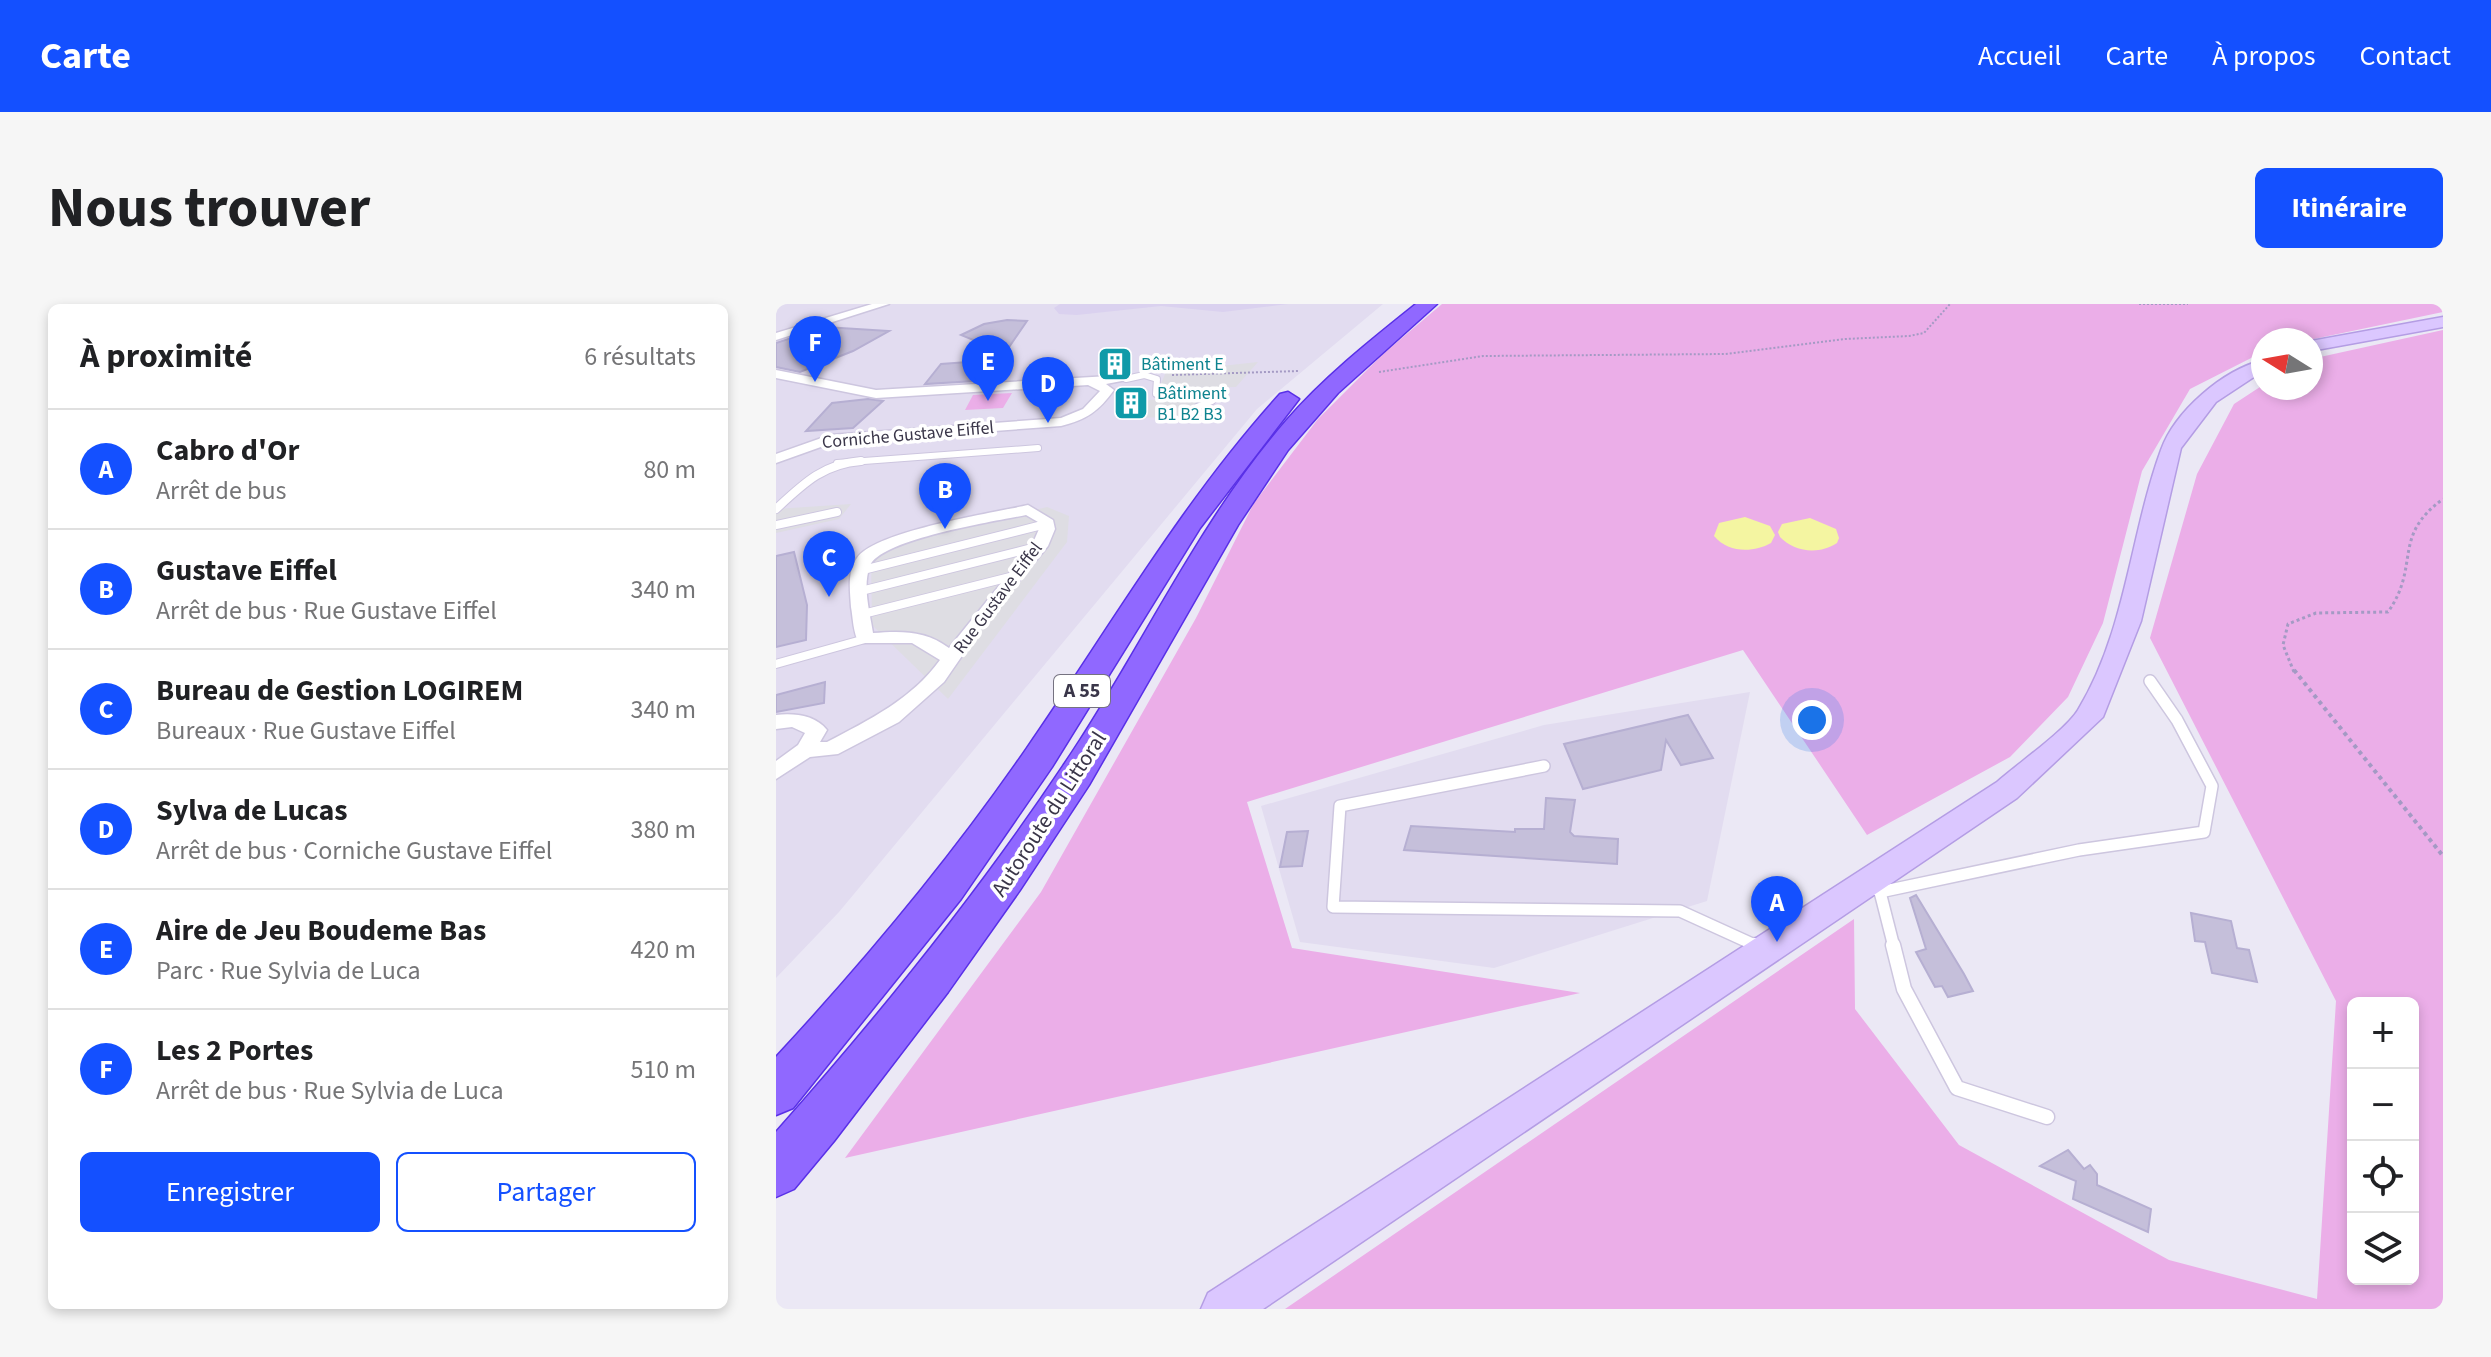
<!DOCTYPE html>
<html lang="fr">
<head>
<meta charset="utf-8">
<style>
  :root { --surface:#fff; --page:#f6f6f6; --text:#202124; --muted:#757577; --line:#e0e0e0; --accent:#1450ff }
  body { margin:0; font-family:"Source Sans 3",sans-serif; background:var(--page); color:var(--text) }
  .controls { position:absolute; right:24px; bottom:24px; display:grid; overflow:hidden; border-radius:12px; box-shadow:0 4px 12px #0003 }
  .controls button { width:72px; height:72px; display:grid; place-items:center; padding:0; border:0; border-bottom:2px solid var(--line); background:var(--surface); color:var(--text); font:40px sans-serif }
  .compass { position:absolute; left:1475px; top:24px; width:72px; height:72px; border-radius:50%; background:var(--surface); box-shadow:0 4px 12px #0003; rotate:281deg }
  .you { position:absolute; left:1036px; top:416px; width:28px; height:28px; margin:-20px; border:6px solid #fff; border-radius:50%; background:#1a73e8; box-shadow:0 0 0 12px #1a73e833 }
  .badge { display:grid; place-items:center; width:52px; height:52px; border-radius:50%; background:var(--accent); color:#fff; font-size:26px; font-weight:700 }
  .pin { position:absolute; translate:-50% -66px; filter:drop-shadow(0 2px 4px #0008) }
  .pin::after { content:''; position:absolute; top:42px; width:28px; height:24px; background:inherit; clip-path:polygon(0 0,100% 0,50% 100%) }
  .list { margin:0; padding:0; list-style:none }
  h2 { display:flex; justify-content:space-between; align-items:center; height:104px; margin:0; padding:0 32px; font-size:34px }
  h2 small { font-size:26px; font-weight:400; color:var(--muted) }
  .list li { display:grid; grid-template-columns:52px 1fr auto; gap:24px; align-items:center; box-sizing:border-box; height:120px; padding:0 32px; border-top:2px solid var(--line) }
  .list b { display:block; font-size:30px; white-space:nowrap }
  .list p { margin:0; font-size:26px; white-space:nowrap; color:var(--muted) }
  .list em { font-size:26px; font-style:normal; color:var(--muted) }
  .actions { display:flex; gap:16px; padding:24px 32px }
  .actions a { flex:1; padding:18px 0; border:2px solid var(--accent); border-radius:12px; text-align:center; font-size:28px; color:var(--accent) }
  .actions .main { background:var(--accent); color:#fff }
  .icon { flex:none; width:44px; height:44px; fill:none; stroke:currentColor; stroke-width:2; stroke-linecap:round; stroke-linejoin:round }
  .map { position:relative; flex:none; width:1667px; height:1005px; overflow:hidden; border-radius:12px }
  header { display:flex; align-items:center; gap:48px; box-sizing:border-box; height:112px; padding:0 40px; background:var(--accent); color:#fff }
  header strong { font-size:38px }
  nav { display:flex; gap:44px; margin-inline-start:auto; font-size:28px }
  .intro { display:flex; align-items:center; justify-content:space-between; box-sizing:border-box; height:192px; padding:0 48px }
  h1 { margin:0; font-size:56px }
  .button { padding:20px 36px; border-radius:12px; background:var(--accent); color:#fff; font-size:28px; font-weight:700 }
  main { display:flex; gap:48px; padding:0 48px }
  aside { flex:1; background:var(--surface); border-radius:12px; box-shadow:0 4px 12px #0003 }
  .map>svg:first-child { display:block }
</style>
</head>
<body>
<header>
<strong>Carte</strong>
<nav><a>Accueil</a><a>Carte</a><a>À propos</a><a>Contact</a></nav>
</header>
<div class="intro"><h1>Nous trouver</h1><a class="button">Itinéraire</a></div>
<main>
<aside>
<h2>À proximité<small>6 résultats</small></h2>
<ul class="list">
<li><span class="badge">A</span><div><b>Cabro d'Or</b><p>Arrêt de bus</p></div><em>80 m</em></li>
<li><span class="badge">B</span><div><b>Gustave Eiffel</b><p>Arrêt de bus · Rue Gustave Eiffel</p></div><em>340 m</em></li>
<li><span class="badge">C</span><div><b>Bureau de Gestion LOGIREM</b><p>Bureaux · Rue Gustave Eiffel</p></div><em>340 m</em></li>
<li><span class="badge">D</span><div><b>Sylva de Lucas</b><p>Arrêt de bus · Corniche Gustave Eiffel</p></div><em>380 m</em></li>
<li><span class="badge">E</span><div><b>Aire de Jeu Boudeme Bas</b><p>Parc · Rue Sylvia de Luca</p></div><em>420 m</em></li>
<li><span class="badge">F</span><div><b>Les 2 Portes</b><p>Arrêt de bus · Rue Sylvia de Luca</p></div><em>510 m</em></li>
</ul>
<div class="actions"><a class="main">Enregistrer</a><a>Partager</a></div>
</aside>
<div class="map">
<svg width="1667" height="1005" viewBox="0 0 1667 1005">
  <rect width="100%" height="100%" fill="#ebe8f5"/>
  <g fill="#e2dcf0">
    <polygon points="0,0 607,0 481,105 63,608 0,674"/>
    <polygon points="974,388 931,597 718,664 524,638 485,502 768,421"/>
  </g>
  <polygon fill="#dad1ef" points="284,0 512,0 447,8 385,2 301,11 283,10 278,4"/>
  <g fill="#ebaee8" fill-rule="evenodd">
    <polygon points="666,0 1667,0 1667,8 1533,36 1487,36 1487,48 1414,85 1366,167 1327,319 1292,393 1234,453 1091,531 967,346 471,498 516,644 804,689 69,854 265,588 420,314 478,199 542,115 607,50"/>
    <path d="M 1667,26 L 1667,1005 L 509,1005 L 1078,615 L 1079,705 L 1183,841 L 1393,956 L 1541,995 L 1560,697 L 1374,334 L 1421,170 L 1458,100 L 1487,81 L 1487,84 L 1535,84 L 1535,55 ZM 1637,699 L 1637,975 L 1577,975 L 1577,699 Z"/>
    <polygon points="236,89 227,104 189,106 197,91"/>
  </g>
  <g fill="#dedde3">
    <polygon points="482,58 460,83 383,84 390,68"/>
    <polygon points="424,93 416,112 362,114 373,96"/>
    <polygon points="75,200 63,215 0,229 0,205"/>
    <polygon points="271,203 293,212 291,238 172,395 96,321 95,253 134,236"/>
  </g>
  <g fill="#f4f5a1">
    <path d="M 969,213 L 994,222 L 999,231 L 995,239 C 977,249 952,249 938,232 L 943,219 Z"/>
    <path d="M 1034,214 L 1060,225 L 1063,234 L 1061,239 C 1043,251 1018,248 1004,233 L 1002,228 L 1006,220 Z"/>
  </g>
  <g fill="#c5bfda" stroke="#b6afd2" stroke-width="2">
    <polygon points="231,16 251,17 229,49 185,31 208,20"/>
    <polygon points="49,23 113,27 77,47 24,68 0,63 0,39"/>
    <polygon points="233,55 199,77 149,80 165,60"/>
    <polygon points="92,95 107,97 77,124 30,127 56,99"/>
    <polygon points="18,248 31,301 30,336 0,343 0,252"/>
    <polygon points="49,378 48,399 0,408 0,391"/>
    <polygon points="912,411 937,454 905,461 890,436 885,466 807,485 788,440"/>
    <polygon points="770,494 799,496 794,528 798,532 842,535 841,560 628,546 635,522 739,528 739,525 768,525"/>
    <polygon points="532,527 526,562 504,563 511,528"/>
    <polygon points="1140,591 1188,670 1197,687 1172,693 1166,682 1159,683 1140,648 1150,645 1134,594"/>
    <polygon points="1415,609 1455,617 1461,644 1473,646 1481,678 1436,669 1429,638 1419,637"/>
    <polygon points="1292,846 1308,865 1314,861 1321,870 1321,881 1375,905 1372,928 1297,895 1300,877 1264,862"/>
  </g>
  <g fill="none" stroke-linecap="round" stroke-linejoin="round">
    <g stroke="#cdc6df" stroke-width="8">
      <g id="service-far3">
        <polyline points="350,75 368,71 381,75 380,90 386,92 433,92 436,97 421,103"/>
        <polyline points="61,159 262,144"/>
      </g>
    </g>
    <g stroke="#cdc6df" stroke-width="10">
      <g id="service-far2">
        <path d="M 0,205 C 28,179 47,160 85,157"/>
        <polyline points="0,221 61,208"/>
        <polyline points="83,267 270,220"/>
        <polyline points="85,287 264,242"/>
        <polyline points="87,310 238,272"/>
        <polyline points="0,360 89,335"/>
      </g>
    </g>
    <g stroke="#cdc6df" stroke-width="14">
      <g id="service-far1">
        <polyline points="768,462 564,502 557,603 904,607 983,643"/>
        <polyline points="1092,580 1104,588 1303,546 1428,528 1436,482 1401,416 1374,377"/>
        <polyline points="1104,588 1118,643"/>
      </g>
    </g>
    <g stroke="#cdc6df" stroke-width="17">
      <g id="service">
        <polyline points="979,641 985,644"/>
        <polyline points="1117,641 1128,685 1181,784 1271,813"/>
      </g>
    </g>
    <g stroke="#cdc6df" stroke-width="3">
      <g id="minor">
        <polygon points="96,0 113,0 0,36 0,29"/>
        <path d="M 0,66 L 100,86 L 350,71 L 356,75 L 330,80 L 338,86 C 323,107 310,116 285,122 L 56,139 L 0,159 L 0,150 L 54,131 L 285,114 L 307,105 L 324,87 L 312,81 L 100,94 L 0,74 Z"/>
        <path d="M 252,201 L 277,216 L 279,225 L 272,242 L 210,317 L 168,378 L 123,418 L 62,450 L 34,453 L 0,475 L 0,457 L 22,441 L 29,429 L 16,423 L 0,425 L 0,411 C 18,409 39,411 51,426 L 44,438 L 51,438 C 93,416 136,395 164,356 L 136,339 L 83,339 C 77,329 77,314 75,303 C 74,287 71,267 81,254 C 99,227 217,209 252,201 ZM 250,211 L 262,218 L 263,225 L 256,241 L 173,344 C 149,326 125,327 97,329 C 94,309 86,282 94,262 C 104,235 221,217 250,211 Z"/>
      </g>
    </g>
    <g stroke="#b49de4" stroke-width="3">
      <g id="secondary">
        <polygon points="1667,13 1667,23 1535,47 1535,37"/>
        <path d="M 1487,56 L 1487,67 L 1440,98 L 1405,144 L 1365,317 L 1327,413 L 1241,494 L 487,1005 L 425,1005 L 432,989 L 1221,478 C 1240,461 1290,426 1302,406 C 1350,327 1354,231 1385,146 C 1399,107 1447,66 1487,56 Z"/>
      </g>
    </g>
    <g stroke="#5930e7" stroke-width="3">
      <g id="motorway">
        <path d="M 640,0 L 661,0 L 562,89 L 512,146 L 462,221 L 313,481 L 244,586 L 172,688 L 58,837 L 18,885 L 0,893 L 0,828 C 103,712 201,591 287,462 C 364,349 420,221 510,117 C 548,73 595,36 640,0 Z"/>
        <path d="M 512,88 L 523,95 L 424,224 L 276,463 L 185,595 L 17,804 L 0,811 L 0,753 C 90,656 176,553 251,444 C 334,324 406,198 504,90 Z"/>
      </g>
    </g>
    <g stroke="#a49ac4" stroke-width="2" stroke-dasharray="2 2" stroke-linecap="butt">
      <polyline points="1363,0 1412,0"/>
      <polyline points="603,68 707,52 949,50 1069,35 1133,32 1148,29 1174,0"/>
      <polyline points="396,71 522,67"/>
    </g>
    <path stroke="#a49ac4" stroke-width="3" stroke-dasharray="3 3" stroke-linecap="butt" d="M 1518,368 L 1507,341 L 1512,320 L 1540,309 L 1612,308 C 1645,261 1615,233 1667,195"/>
    <polyline stroke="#a49ac4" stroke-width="4" stroke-dasharray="4 4" stroke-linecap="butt" points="1518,366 1667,552"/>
    <use href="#service-far3" stroke="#fff" stroke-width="6"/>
    <use href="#service-far2" stroke="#fff" stroke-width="8"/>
    <use href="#service-far1" stroke="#fff" stroke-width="11"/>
    <use href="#service" stroke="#fff" stroke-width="14"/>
    <use href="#minor" fill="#fff" fill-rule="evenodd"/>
    <use href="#secondary" fill="#dbc7ff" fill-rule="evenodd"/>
    <use href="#motorway" fill="#9068ff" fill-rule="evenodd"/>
  </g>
  <defs>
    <g id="building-square" transform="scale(1.8)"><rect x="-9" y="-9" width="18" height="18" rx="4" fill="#0f9aa8" stroke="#fff"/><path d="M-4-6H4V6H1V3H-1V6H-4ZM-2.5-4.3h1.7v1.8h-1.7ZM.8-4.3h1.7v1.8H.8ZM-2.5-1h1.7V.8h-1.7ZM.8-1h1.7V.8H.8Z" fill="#fff"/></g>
  </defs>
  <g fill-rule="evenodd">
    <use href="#building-square" x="339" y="60"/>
    <use href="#building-square" x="355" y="99"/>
  </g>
  <g text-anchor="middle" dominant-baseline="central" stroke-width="7" stroke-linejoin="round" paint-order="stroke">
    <g font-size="18" fill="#0d838f" stroke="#fff" text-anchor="start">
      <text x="365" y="60">Bâtiment E</text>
      <text x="381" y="89">Bâtiment<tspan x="381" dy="21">B1 B2 B3</tspan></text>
    </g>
    <g font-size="18" fill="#3a3649" stroke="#fff">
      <text transform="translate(132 131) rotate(-5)">Corniche Gustave Eiffel</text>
      <text transform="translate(222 294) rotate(-53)">Rue Gustave Eiffel</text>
    </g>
    <rect fill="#fff" stroke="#757280" stroke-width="2" x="278" y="371" width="56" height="32" rx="6"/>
    <g font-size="20" font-weight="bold" fill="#3a3649">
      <text x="306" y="387">A 55</text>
    </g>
    <g font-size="22" fill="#3a3649" stroke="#fff">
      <text transform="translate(273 510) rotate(-57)">Autoroute du Littoral</text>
    </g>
  </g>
</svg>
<div class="controls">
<button>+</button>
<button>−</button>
<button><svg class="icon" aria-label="locate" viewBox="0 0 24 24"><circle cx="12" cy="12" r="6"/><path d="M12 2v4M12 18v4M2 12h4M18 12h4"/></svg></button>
<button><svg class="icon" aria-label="layers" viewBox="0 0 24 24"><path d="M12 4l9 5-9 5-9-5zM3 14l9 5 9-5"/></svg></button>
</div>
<svg class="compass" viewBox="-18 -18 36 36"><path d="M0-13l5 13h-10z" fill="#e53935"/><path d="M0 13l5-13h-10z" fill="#757577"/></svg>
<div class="you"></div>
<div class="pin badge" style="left:1001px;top:638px">A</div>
<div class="pin badge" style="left:169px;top:225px">B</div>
<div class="pin badge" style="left:53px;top:293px">C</div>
<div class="pin badge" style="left:272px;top:119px">D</div>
<div class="pin badge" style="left:212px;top:97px">E</div>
<div class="pin badge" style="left:39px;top:78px">F</div>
</div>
</main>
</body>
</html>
